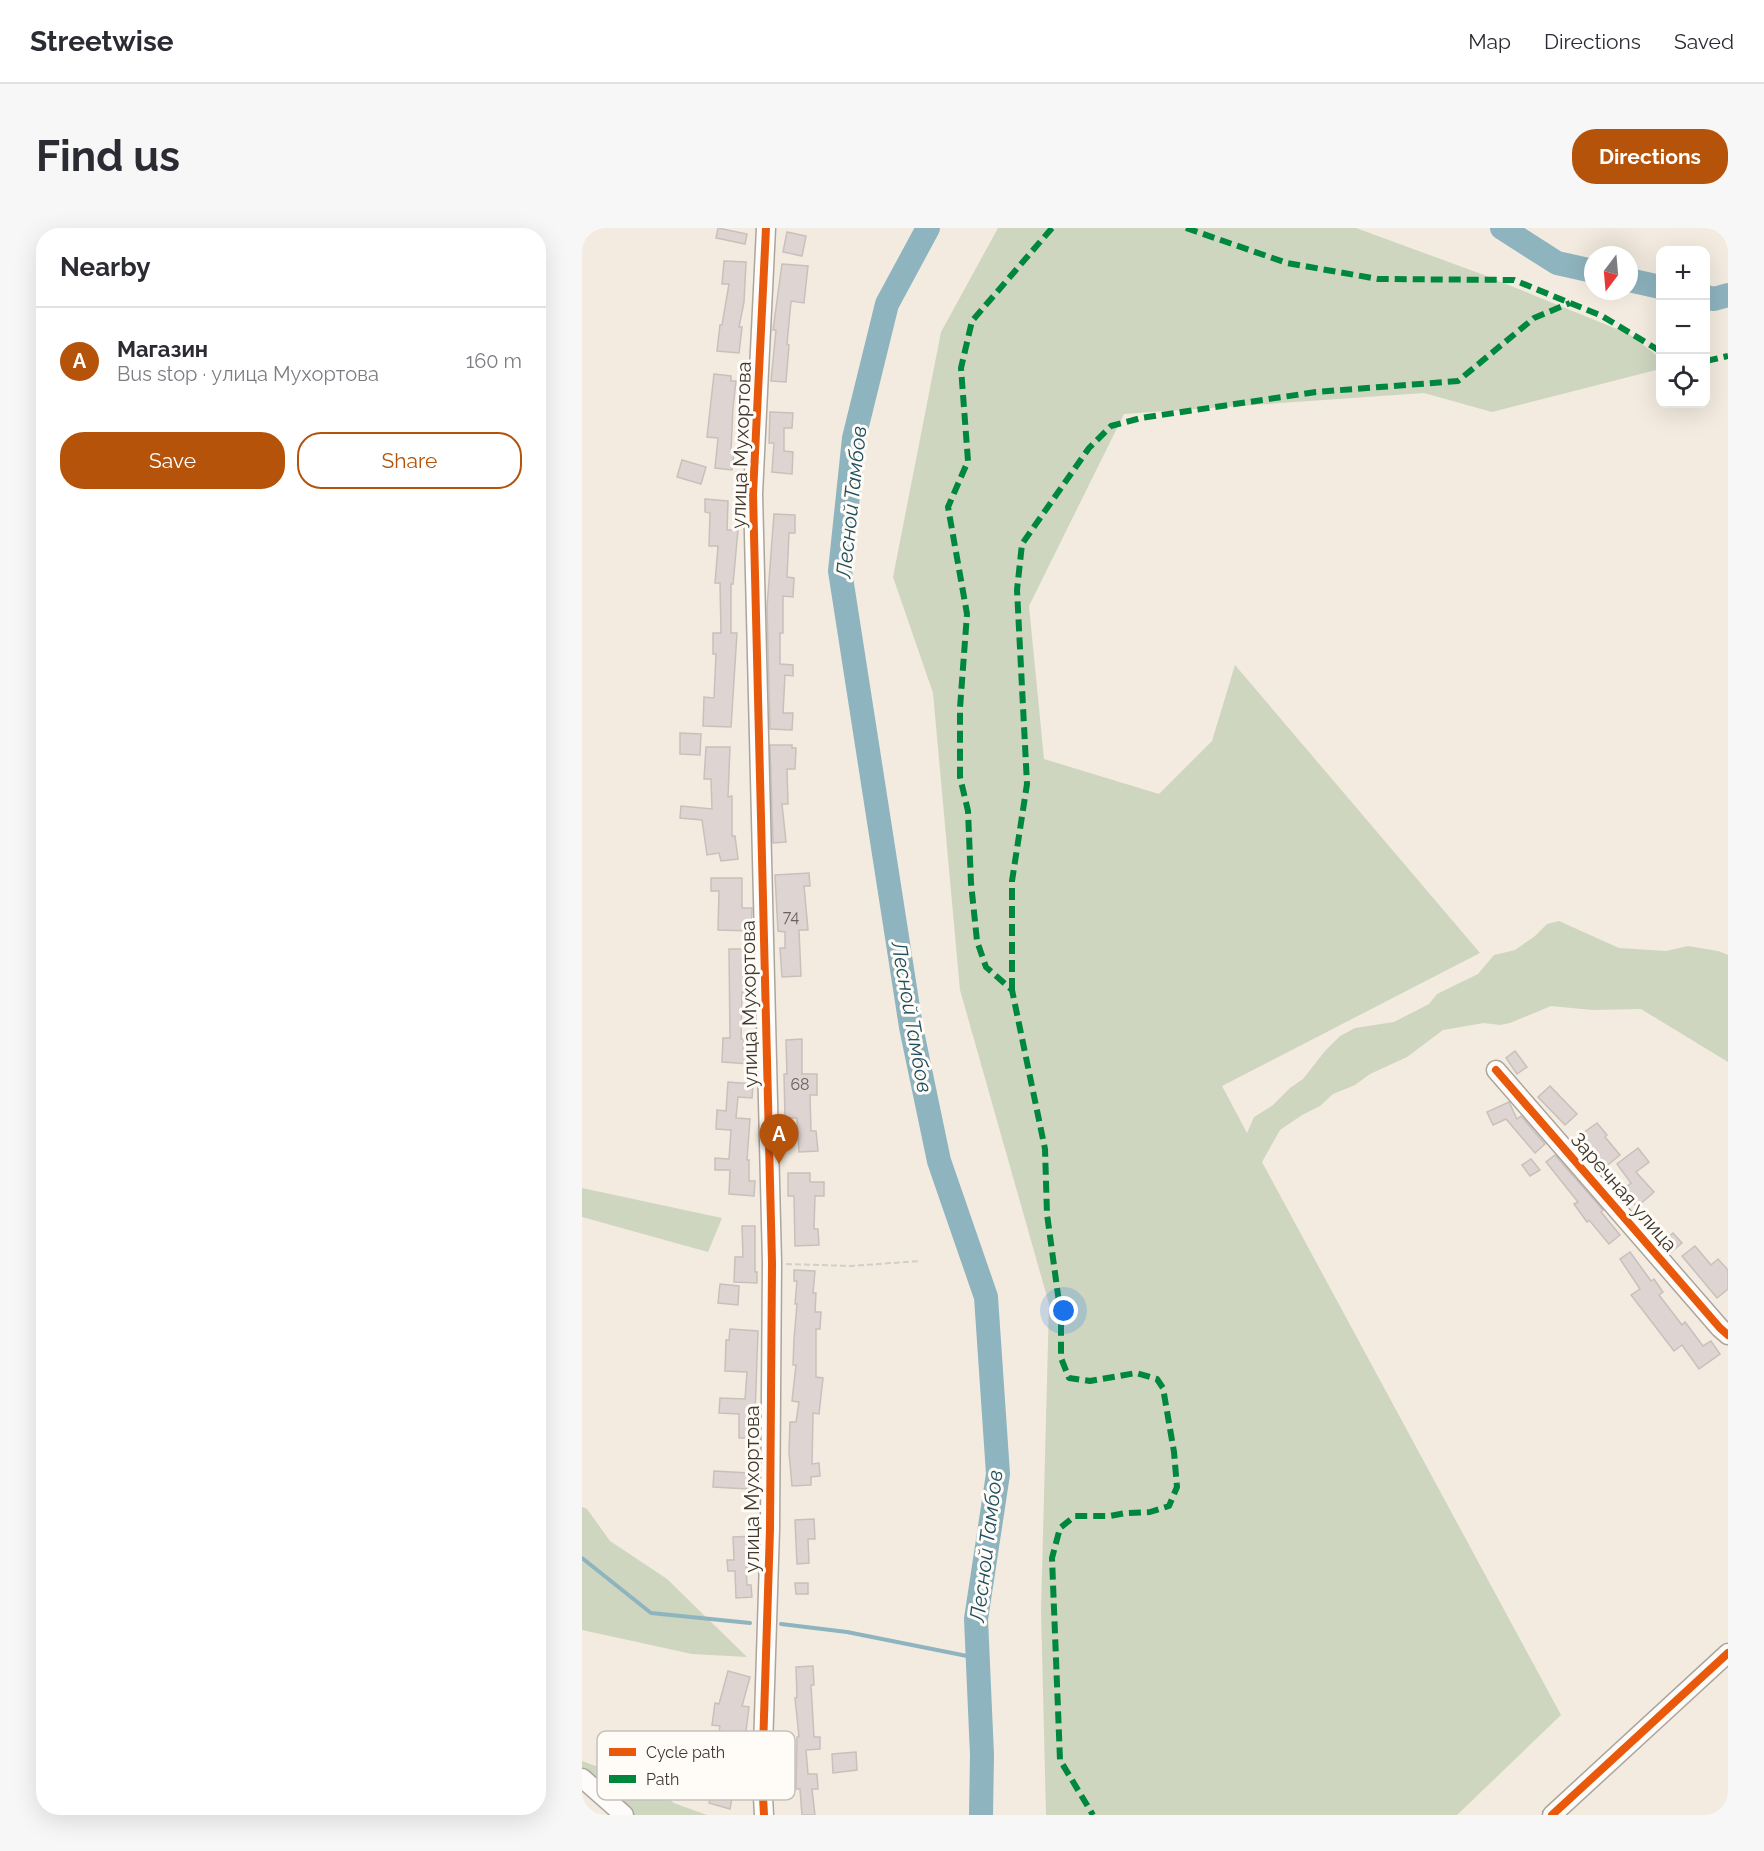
<!DOCTYPE html>
<html lang="en">
<head>
<meta charset="utf-8">
<style>
  :root { --surface:#fff; --page:#f7f7f7; --text:#2b2b33; --muted:#7c7c81; --line:#e1e1e2; --accent:#b45309 }
  body { margin:0; font-family:Raleway,sans-serif; background:var(--page); color:var(--text) }
  .controls { position:absolute; right:18px; top:18px; display:grid; overflow:hidden; border-radius:12px; box-shadow:0 6px 24px #0002 }
  .controls button { width:54px; height:54px; display:grid; place-items:center; padding:0; border:0; border-bottom:2px solid var(--line); background:var(--surface); color:var(--text); font:30px sans-serif }
  .compass { position:absolute; left:1002px; top:18px; width:54px; height:54px; border-radius:50%; background:var(--surface); box-shadow:0 6px 24px #0002; rotate:196deg }
  .you { position:absolute; left:482px; top:1083px; width:21px; height:21px; margin:-15px; border:4px solid #fff; border-radius:50%; background:#1a73e8; box-shadow:0 0 0 9px #1a73e833 }
  .badge { display:grid; place-items:center; width:39px; height:39px; border-radius:50%; background:var(--accent); color:#fff; font-size:20px; font-weight:700 }
  .pin { position:absolute; translate:-50% -50px; filter:drop-shadow(0 2px 3px #0008) }
  .pin::after { content:''; position:absolute; top:32px; width:21px; height:18px; background:inherit; clip-path:polygon(0 0,100% 0,50% 100%) }
  .list { margin:0; padding:0; list-style:none }
  h2 { display:flex; justify-content:space-between; align-items:center; height:78px; margin:0; padding:0 24px; font-size:26px }
  h2 small { font-size:20px; font-weight:400; color:var(--muted) }
  .list li { display:grid; grid-template-columns:39px 1fr auto; gap:18px; align-items:center; box-sizing:border-box; height:108px; padding:0 24px; border-top:2px solid var(--line) }
  .list b { display:block; font-size:22px; white-space:nowrap }
  .list p { margin:0; font-size:20px; white-space:nowrap; color:var(--muted) }
  .list em { font-size:20px; font-style:normal; color:var(--muted) }
  .actions { display:flex; gap:12px; padding:18px 24px }
  .actions a { flex:1; padding:14px 0; border:2px solid var(--accent); border-radius:24px; text-align:center; font-size:21px; color:var(--accent) }
  .actions .main { background:var(--accent); color:#fff }
  .icon { flex:none; width:33px; height:33px; fill:none; stroke:currentColor; stroke-width:2; stroke-linecap:round; stroke-linejoin:round }
  .map { position:relative; flex:none; width:1146px; height:1587px; overflow:hidden; border-radius:24px }
  header { display:flex; align-items:center; gap:36px; box-sizing:border-box; height:84px; padding:0 30px; background:var(--surface); border-bottom:2px solid var(--line) }
  header strong { font-size:28px }
  nav { display:flex; gap:33px; margin-inline-start:auto; font-size:21px }
  .intro { display:flex; align-items:center; justify-content:space-between; box-sizing:border-box; height:144px; padding:0 36px }
  h1 { margin:0; font-size:42px }
  .button { padding:15px 27px; border-radius:24px; background:var(--accent); color:#fff; font-size:21px; font-weight:700 }
  main { display:flex; gap:36px; padding:0 36px }
  aside { flex:1; background:var(--surface); border-radius:24px; box-shadow:0 6px 24px #0002 }
  .map>svg:first-child { display:block }
</style>
</head>
<body>
<header>
<strong>Streetwise</strong>
<nav><a>Map</a><a>Directions</a><a>Saved</a></nav>
</header>
<div class="intro"><h1>Find us</h1><a class="button">Directions</a></div>
<main>
<aside>
<h2>Nearby<small></small></h2>
<ul class="list">
<li><span class="badge">A</span><div><b>Магазин</b><p>Bus stop · улица Мухортова</p></div><em>160 m</em></li>
</ul>
<div class="actions"><a class="main">Save</a><a>Share</a></div>
</aside>
<div class="map">
<svg width="1146" height="1587" viewBox="0 0 1146 1587">
  <rect width="100%" height="100%" fill="#f3ebdf"/>
  <g fill="#ced6c0">
    <polygon points="416,0 774,0 902,47 1047,106 1078,130 1078,141 910,184 842,165 542,186 447,378 462,531 577,566 630,513 653,437 898,725 640,858 665,905 672,889 691,877 708,860 721,851 743,823 758,808 773,800 812,794 847,776 855,766 896,746 912,727 933,722 953,708 965,696 977,693 1037,720 1084,723 1106,718 1136,723 1146,727 1146,834 1059,781 1011,782 969,778 928,795 918,797 902,795 861,802 825,829 788,846 773,857 751,866 738,878 720,887 698,902 680,934 979,1487 875,1587 464,1587 459,1382 467,1076 378,762 351,465 311,349 359,104"/>
    <polygon points="0,960 140,990 126,1024 0,989"/>
    <polygon points="0,1279 5,1281 28,1313 85,1351 165,1429 110,1426 0,1402"/>
    <polygon points="0,1533 19,1540 62,1550 92,1575 125,1587 44,1587 0,1547"/>
  </g>
  <g fill="none" stroke-linecap="round" stroke-linejoin="round">
    <g stroke="#8eb4bf" stroke-width="4">
      <polyline points="0,1330 69,1385 168,1395"/>
      <polyline points="199,1396 265,1404 395,1430"/>
    </g>
    <g stroke="#8eb4bf" stroke-width="24">
      <polyline points="346,0 305,76 272,210 258,343 329,799 357,933 404,1069 416,1246 394,1391 400,1527 399,1587"/>
      <polyline points="920,0 975,35 1011,43"/>
      <polyline points="1047,52 1078,59"/>
      <polyline points="1124,69 1132,71 1146,67"/>
    </g>
  </g>
  <g fill="#ded4d1" stroke="#c9c0bc" stroke-width="1.5">
    <polygon points="136,0 165,6 163,16 134,10"/>
    <polygon points="205,4 224,8 220,28 201,24"/>
    <polygon points="142,33 164,34 162,74 157,99 160,99 157,125 135,123 138,97 140,97 147,56 140,56"/>
    <polygon points="200,36 226,38 222,75 209,73 205,116 207,117 204,154 189,153 194,102 191,102"/>
    <polygon points="132,146 149,148 149,153 154,153 151,179 149,223 152,224 150,242 133,240 136,210 125,209"/>
    <polygon points="188,184 211,185 210,200 202,200 202,223 211,224 210,246 190,244 192,215 187,215"/>
    <polygon points="100,232 124,239 119,256 95,249"/>
    <polygon points="123,271 146,273 145,302 156,302 151,356 149,356 149,405 155,405 149,499 121,498 122,469 132,470 134,426 131,426 131,405 139,405 138,355 133,355 136,318 127,318 128,285 123,284"/>
    <polygon points="192,286 213,287 213,305 207,305 205,349 212,350 211,369 201,368 201,405 198,405 198,436 211,437 211,448 203,447 201,485 211,485 210,502 188,501 185,379"/>
    <polygon points="98,505 119,506 118,527 98,526"/>
    <polygon points="188,517 210,517 210,520 214,520 213,541 205,541 206,576 200,576 204,614 191,615"/>
    <polygon points="124,519 148,519 146,569 150,568 150,608 153,608 156,631 139,633 137,625 125,627 120,592 98,590 99,578 130,581 129,551 122,551"/>
    <polygon points="227,645 228,658 222,658 226,702 217,702 219,748 200,749 198,720 203,720 203,704 196,703 193,647"/>
    <polygon points="129,650 160,650 160,680 170,680 169,703 136,702 137,663 129,663"/>
    <polygon points="147,721 165,721 167,764 160,764 159,811 162,811 161,822 169,822 168,836 140,834 141,810 148,810"/>
    <polygon points="220,811 220,846 235,846 235,867 228,867 229,903 234,903 236,923 217,924 215,890 203,890 202,846 205,846 204,812"/>
    <polygon points="933,823 945,839 935,846 924,830"/>
    <polygon points="146,854 171,856 170,870 156,869 154,890 168,891 165,932 167,932 167,953 173,953 172,968 147,966 148,942 133,942 133,930 147,931 149,902 134,901 135,882 144,883"/>
    <polygon points="968,858 995,886 983,897 956,869"/>
    <polygon points="927,874 935,891 939,888 963,916 953,925 924,891 911,897 905,884"/>
    <polygon points="1015,895 1025,907 1023,909 1038,927 1021,941 996,909"/>
    <polygon points="1056,920 1067,934 1054,944 1072,964 1055,979 1040,962 1049,955 1035,936"/>
    <polygon points="973,927 1021,982 1019,984 1038,1007 1027,1016 1007,992 1005,994 992,976 996,974 964,934"/>
    <polygon points="949,931 958,942 948,948 940,937"/>
    <polygon points="206,945 228,945 228,954 242,954 242,968 233,968 232,1001 236,1001 237,1017 213,1018 212,968 206,968"/>
    <polygon points="160,998 173,998 173,1044 175,1044 175,1055 152,1054 153,1029 161,1029"/>
    <polygon points="1091,1005 1100,1015 1088,1025 1079,1015"/>
    <polygon points="1113,1018 1129,1037 1136,1031 1146,1042 1146,1061 1135,1070 1100,1028"/>
    <polygon points="1048,1024 1069,1053 1072,1051 1081,1064 1077,1067 1100,1097 1103,1094 1121,1118 1129,1113 1138,1126 1117,1141 1100,1117 1092,1123 1049,1067 1058,1061 1038,1031"/>
    <polygon points="212,1042 233,1043 231,1065 234,1065 233,1084 239,1084 238,1101 234,1101 234,1149 241,1150 237,1186 231,1185 230,1236 237,1235 238,1248 229,1249 229,1257 210,1258 207,1224 208,1194 214,1194 217,1174 210,1173 214,1137 211,1137 212,1111 215,1076 213,1076 215,1053 212,1053"/>
    <polygon points="138,1056 157,1058 156,1077 136,1075"/>
    <polygon points="148,1101 176,1103 173,1186 168,1186 168,1210 157,1210 157,1186 137,1185 138,1170 163,1171 165,1144 143,1143 144,1112 147,1112"/>
    <polygon points="132,1243 167,1245 166,1261 131,1259"/>
    <polygon points="232,1291 233,1311 226,1311 227,1335 215,1336 213,1292"/>
    <polygon points="174,1308 174,1338 164,1339 165,1357 169,1357 170,1369 154,1370 153,1343 146,1343 145,1332 152,1332 151,1309"/>
    <polygon points="213,1355 226,1355 226,1366 214,1366"/>
    <polygon points="231,1438 232,1457 229,1457 232,1509 238,1509 238,1521 224,1522 226,1546 235,1546 236,1561 230,1561 233,1587 220,1587 218,1561 214,1561 215,1509 217,1509 213,1470 215,1469 214,1439"/>
    <polygon points="146,1443 168,1449 160,1478 167,1479 163,1511 161,1526 158,1526 148,1581 127,1575 133,1549 143,1552 148,1524 134,1522 138,1498 130,1497 133,1475 137,1476"/>
    <polygon points="274,1524 275,1542 251,1545 250,1526"/>
  </g>
  <g fill="none" stroke-linecap="round" stroke-linejoin="round">
    <g stroke="#aca59c" stroke-width="21">
      <g id="minor">
        <polyline points="914,842 1138,1100 1146,1107"/>
        <polyline points="0,1550 42,1587"/>
        <polyline points="182,1587 180,1551 188,1301 190,1035 171,266 184,0"/>
        <polyline points="970,1587 1146,1425"/>
      </g>
    </g>
    <polyline stroke="#d1cfcb" stroke-width="2" stroke-dasharray="6 3" stroke-linecap="butt" points="204,1036 269,1038 338,1033"/>
    <use href="#minor" stroke="#fdfcfa" stroke-width="18"/>
    <g stroke="#00873e" stroke-width="6" stroke-dasharray="12 6" stroke-linecap="butt">
      <polyline points="470,0 390,93 379,140 386,233 366,279 385,386 378,480 378,549 386,583 389,655 395,713 404,739 430,762 463,921 465,986 479,1089 479,1130 487,1150 508,1153 554,1145 575,1151 581,1160 592,1224 595,1259 587,1278 568,1284 544,1285 528,1288 493,1288 478,1300 470,1330 478,1532 511,1587"/>
      <polyline points="604,0 705,35 796,51 932,52 1020,88 1078,123"/>
      <polyline points="1124,133 1146,128"/>
      <polyline points="430,762 430,653 445,556 435,362 440,316 507,220 529,198 559,190 734,164 876,153 952,90 988,75"/>
    </g>
    <g stroke="#fffcf7" stroke-width="11">
      <g id="cycleway">
        <polyline points="914,842 1138,1100 1146,1107"/>
        <polyline points="182,1587 180,1551 188,1301 190,1035 171,266 184,0"/>
        <polyline points="970,1587 1146,1425"/>
      </g>
    </g>
    <use href="#cycleway" stroke="#e8590c" stroke-width="8"/>
  </g>
  <g text-anchor="middle" dominant-baseline="central" stroke-width="6" stroke-linejoin="round" paint-order="stroke">
    <g font-size="16" fill="#6a625b">
      <text x="209" y="688">74</text>
      <text x="218" y="856">68</text>
    </g>
    <g font-size="20" fill="#3e382f" stroke="#fffcf7">
      <text transform="translate(159 217) rotate(-88)">улица Мухортова</text>
      <text transform="translate(167 776) rotate(-91)">улица Мухортова</text>
      <text transform="translate(1042 964) rotate(49)">Заречная улица</text>
      <text transform="translate(170 1261) rotate(-90)">улица Мухортова</text>
    </g>
    <g font-size="21" font-style="italic" fill="#1f4f60" stroke="#fffcf7">
      <text transform="translate(269 274) rotate(-84)">Лесной Тамбов</text>
      <text transform="translate(330 789) rotate(80)">Лесной Тамбов</text>
      <text transform="translate(404 1318) rotate(-83)">Лесной Тамбов</text>
    </g>
  </g>
  <rect x="15" y="1503" width="198" height="69" rx="9" fill="#fffcf7" stroke="#c5c1bb" stroke-width="1.5"/>
  <rect x="27" y="1520" width="27" height="8" fill="#e8590c"/>
  <rect x="27" y="1547" width="27" height="8" fill="#00873e"/>
  <g font-size="16" fill="#3e382f">
    <text x="64" y="1530">Cycle path</text>
    <text x="64" y="1557">Path</text>
  </g>
</svg>
<div class="controls">
<button>+</button>
<button>−</button>
<button><svg class="icon" aria-label="locate" viewBox="0 0 24 24"><circle cx="12" cy="12" r="6"/><path d="M12 2v4M12 18v4M2 12h4M18 12h4"/></svg></button>
</div>
<svg class="compass" viewBox="-18 -18 36 36"><path d="M0-13l5 13h-10z" fill="#e53935"/><path d="M0 13l5-13h-10z" fill="#7c7c81"/></svg>
<div class="you"></div>
<div class="pin badge" style="left:197px;top:936px">A</div>
</div>
</main>
</body>
</html>
